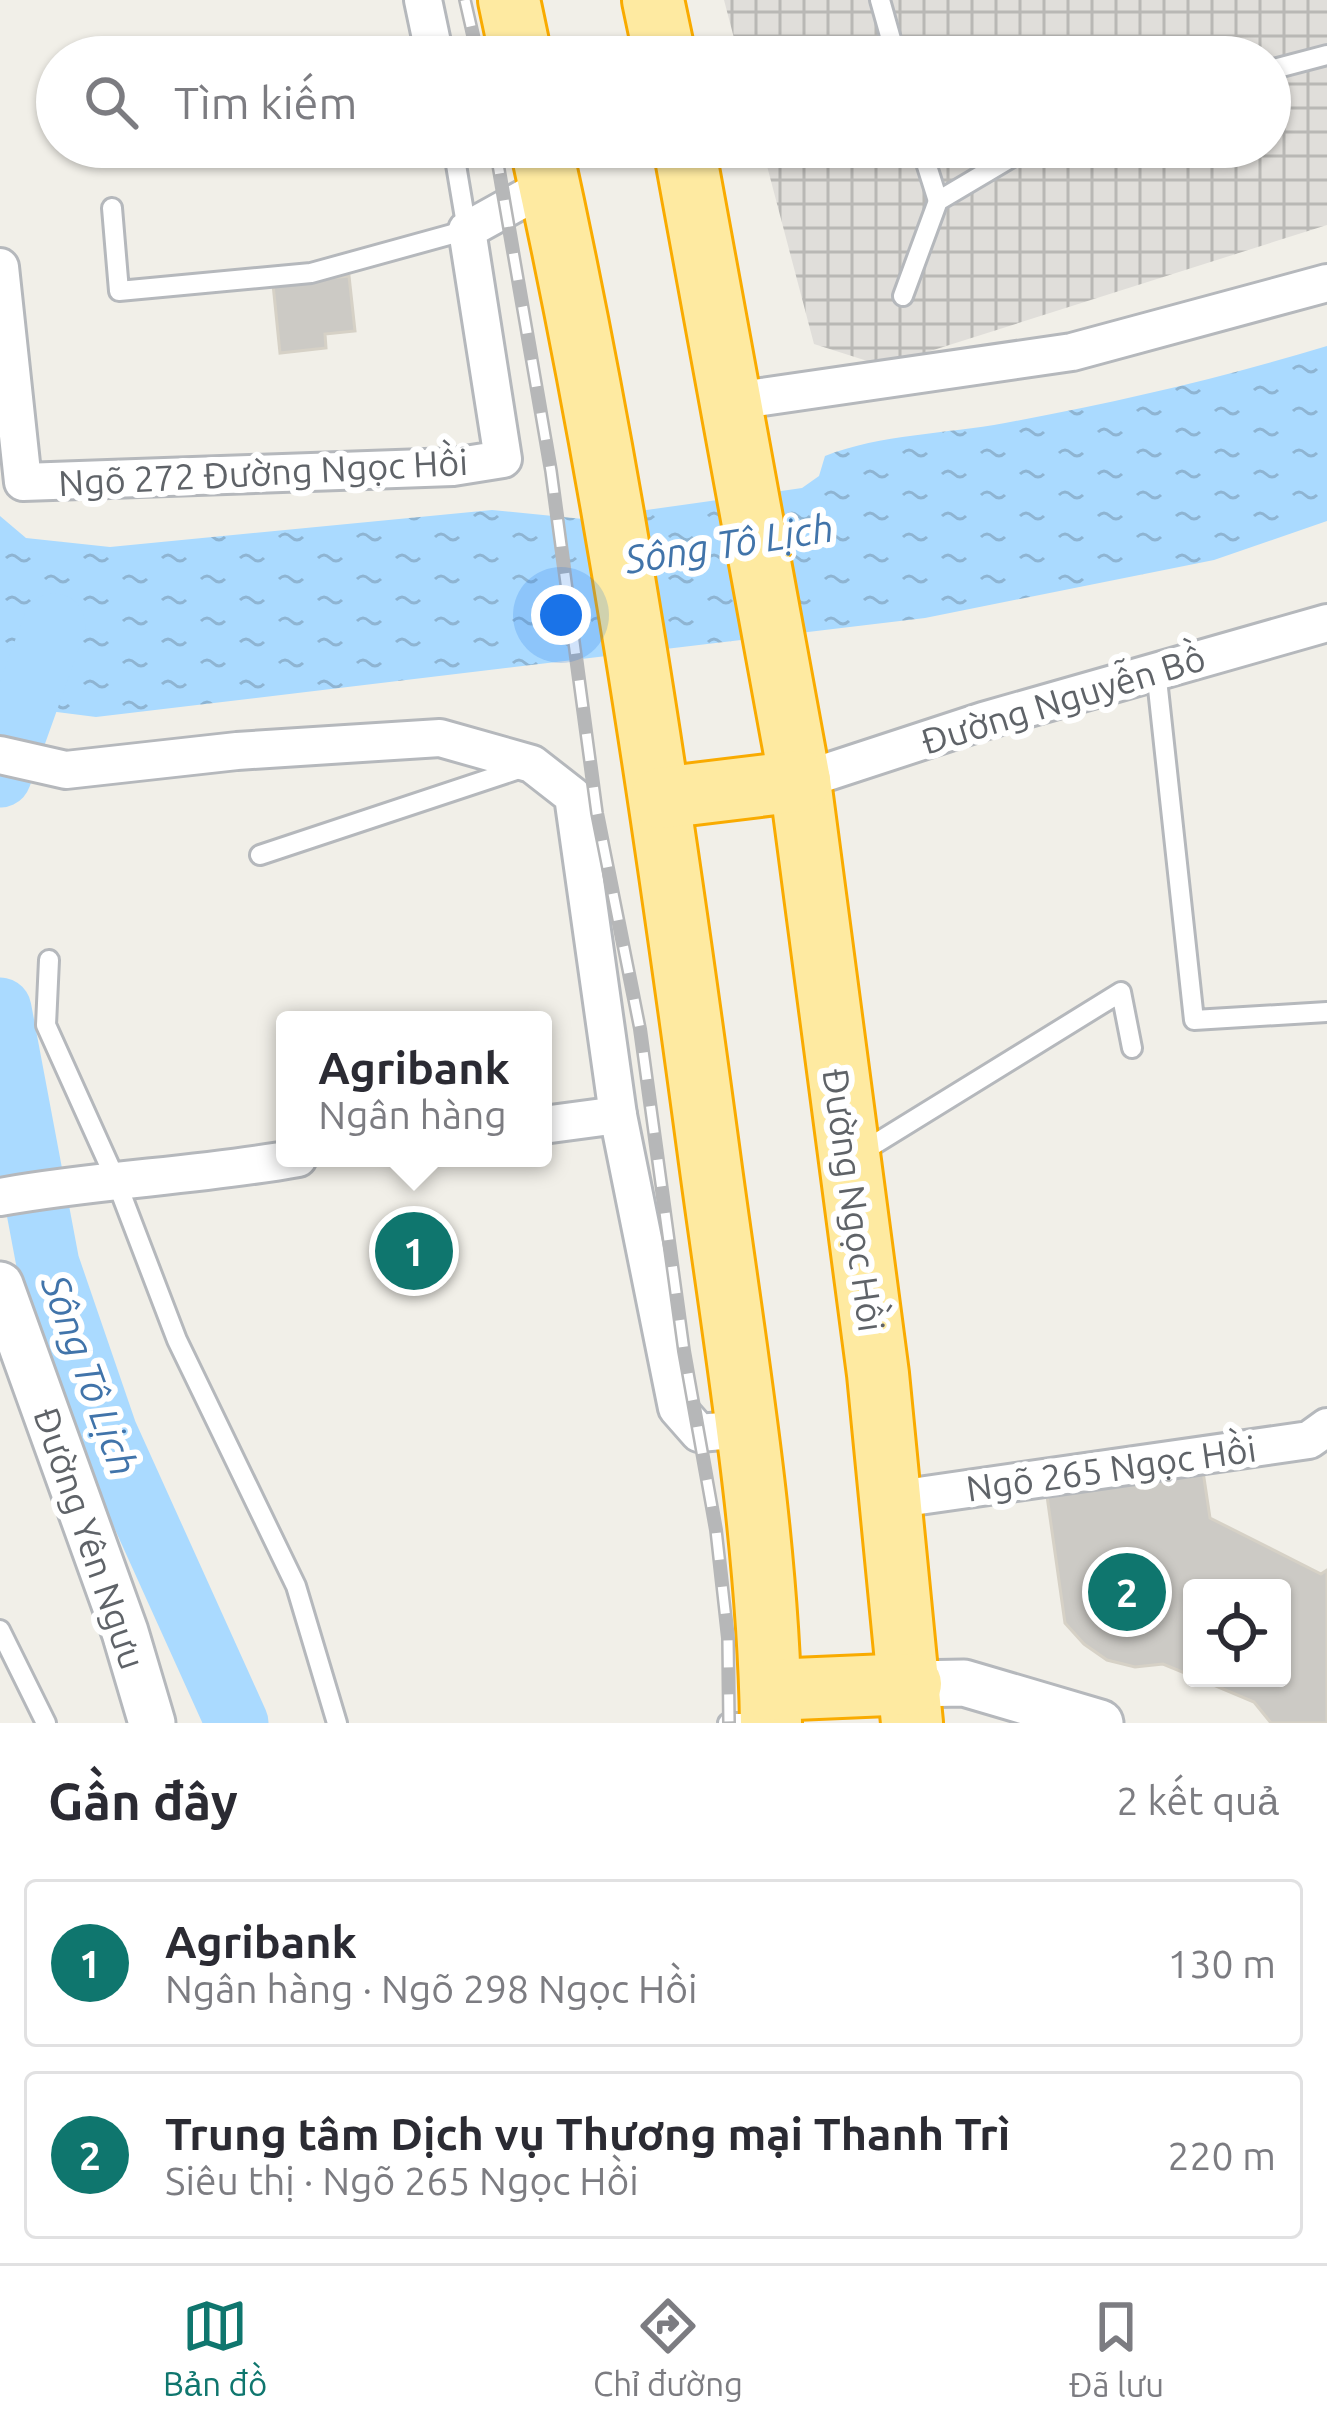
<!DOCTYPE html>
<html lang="vi">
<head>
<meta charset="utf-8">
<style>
  :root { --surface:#fff; --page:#f2f2f3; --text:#2b2b33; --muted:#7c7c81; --line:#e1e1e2; --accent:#0f766e }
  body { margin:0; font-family:Ubuntu,sans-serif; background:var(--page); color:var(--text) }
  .controls { position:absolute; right:36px; bottom:36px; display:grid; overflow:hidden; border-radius:12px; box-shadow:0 3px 9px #0004 }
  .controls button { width:108px; height:108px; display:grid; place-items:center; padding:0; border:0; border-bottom:3px solid var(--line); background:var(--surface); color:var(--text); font:60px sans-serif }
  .you { position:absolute; left:561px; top:615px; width:42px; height:42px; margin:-30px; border:9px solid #fff; border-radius:50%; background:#1a73e8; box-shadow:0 0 0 18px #1a73e833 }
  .badge { display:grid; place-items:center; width:78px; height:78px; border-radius:50%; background:var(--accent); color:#fff; font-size:39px; font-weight:700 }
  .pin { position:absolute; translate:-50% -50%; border:6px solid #fff; box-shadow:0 3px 12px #0006 }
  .popup { position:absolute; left:276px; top:1011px; width:276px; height:156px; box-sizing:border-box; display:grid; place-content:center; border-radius:12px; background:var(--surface); filter:drop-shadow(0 3px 9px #0005); font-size:39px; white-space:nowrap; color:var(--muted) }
  .popup b { font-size:45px; color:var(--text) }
  .popup::after { content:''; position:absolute; left:50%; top:100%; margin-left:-24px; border:24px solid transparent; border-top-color:var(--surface) }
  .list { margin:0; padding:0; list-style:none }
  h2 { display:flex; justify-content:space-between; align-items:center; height:156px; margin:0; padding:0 48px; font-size:51px }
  h2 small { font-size:39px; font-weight:400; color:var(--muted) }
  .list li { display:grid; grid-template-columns:78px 1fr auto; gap:36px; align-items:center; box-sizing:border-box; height:168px; margin:0 24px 24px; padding:0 24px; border:3px solid var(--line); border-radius:12px }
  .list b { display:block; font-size:45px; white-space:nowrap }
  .list p { margin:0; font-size:39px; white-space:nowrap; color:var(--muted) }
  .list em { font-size:39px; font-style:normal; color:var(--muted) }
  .icon { flex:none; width:66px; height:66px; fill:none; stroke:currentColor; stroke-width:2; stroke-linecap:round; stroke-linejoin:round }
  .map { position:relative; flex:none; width:1327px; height:1723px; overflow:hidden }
  .search { position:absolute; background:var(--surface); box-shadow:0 3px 9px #0004; left:36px; right:36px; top:36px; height:132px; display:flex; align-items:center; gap:30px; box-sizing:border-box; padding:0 42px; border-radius:66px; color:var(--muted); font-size:45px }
  .sheet { height:540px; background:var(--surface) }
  nav { display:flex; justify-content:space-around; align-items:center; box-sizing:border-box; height:168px; border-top:3px solid var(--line); background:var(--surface); font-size:33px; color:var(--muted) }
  nav a { display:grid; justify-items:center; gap:6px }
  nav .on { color:var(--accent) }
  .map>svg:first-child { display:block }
</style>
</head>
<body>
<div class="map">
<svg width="1327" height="1723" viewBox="0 0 1327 1723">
  <defs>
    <pattern id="industrial-grid" width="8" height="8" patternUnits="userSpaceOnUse" patternTransform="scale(3)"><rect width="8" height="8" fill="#e0deda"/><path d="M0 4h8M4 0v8" fill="none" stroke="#b9b8b5"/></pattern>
    <pattern id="water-ripples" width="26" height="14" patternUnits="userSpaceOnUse" patternTransform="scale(3)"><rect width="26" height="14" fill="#aadaff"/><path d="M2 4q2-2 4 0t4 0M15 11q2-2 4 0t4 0" fill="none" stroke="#8eb4d2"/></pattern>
  </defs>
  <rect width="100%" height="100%" fill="#f1efe8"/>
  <polygon fill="url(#industrial-grid)" points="724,0 1327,0 1327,225 883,366 814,344 762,147 1270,147 1270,57 739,57"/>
  <path fill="url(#water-ripples)" d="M 1327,346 L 1327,521 L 1214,560 L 925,618 L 96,717 L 41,710 L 0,692 L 0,516 L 26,538 L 110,547 L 492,510 L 583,519 L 802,488 L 819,476 L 825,456 C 881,434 946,434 1005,423 C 1118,402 1217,379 1327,346 Z"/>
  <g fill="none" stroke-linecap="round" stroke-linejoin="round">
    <g stroke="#aadaff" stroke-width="63">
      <polyline points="0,776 54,625"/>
      <polyline points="0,1009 48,1264 106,1433 237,1723"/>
    </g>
  </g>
  <g fill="#cccac5" stroke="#d6d1c6" stroke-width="3">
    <polygon points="349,276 355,331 325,334 326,348 280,353 273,284"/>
    <polygon points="1201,1458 1210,1518 1321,1574 1327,1570 1327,1723 1271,1723 1254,1702 1197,1678 1282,1678 1282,1588 1192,1588 1192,1676 1163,1664 1135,1667 1107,1660 1084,1644 1065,1623 1045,1482"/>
  </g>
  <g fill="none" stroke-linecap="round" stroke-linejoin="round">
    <g stroke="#b5b8bc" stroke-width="24">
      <g id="service">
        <polyline points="880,0 896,57"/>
        <polyline points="1270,70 1327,55"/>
        <polyline points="921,147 938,201"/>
        <polyline points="112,208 119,291 311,273 467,230 453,147"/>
        <polyline points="903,296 938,201 1029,147"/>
        <polyline points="1156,670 1194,1020 1327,1012"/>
        <polyline points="260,855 522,768"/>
        <polyline points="49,960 46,1025 115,1178 177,1340 296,1586 337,1723"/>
        <polyline points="857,1155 1121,992 1132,1048"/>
        <polyline points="0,1630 46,1723"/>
        <polyline points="728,1723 761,1723"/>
      </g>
    </g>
    <g stroke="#b5b8bc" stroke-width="42">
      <g id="minor">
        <polyline points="423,0 435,57"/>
        <polyline points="0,267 23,482 453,467 503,459 467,230 550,184"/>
        <polyline points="734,401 1072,352 1327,283"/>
        <polyline points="0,755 66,770 237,751 440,738 532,764 573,796 618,1115"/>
        <polyline points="800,781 983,721 1327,623"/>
        <polyline points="543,1125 618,1115 677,1408 699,1433 745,1429"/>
        <path d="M 0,1197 C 99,1179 199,1176 298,1158"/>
        <polyline points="891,1500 1309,1440 1327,1427"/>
      </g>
    </g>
    <g stroke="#b5b8bc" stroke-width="51">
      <g id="tertiary">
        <polyline points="0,1285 125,1632 152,1723"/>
        <polyline points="911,1684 964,1683 1100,1723"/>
      </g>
    </g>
    <g stroke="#f9ab00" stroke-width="66">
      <g id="trunk">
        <polyline points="509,0 521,57"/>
        <polyline points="653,0 665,57"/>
        <path d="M 541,147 C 614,477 663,812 708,1147 C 733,1336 768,1533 771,1723"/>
        <polyline points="684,147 800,781 878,1374 912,1723"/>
        <polyline points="661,798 800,781"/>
        <polyline points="771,1690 911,1684"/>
      </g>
    </g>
    <use href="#service" stroke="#fff" stroke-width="18"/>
    <use href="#minor" stroke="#fff" stroke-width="36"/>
    <use href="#tertiary" stroke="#fff" stroke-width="45"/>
    <use href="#trunk" stroke="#feeaa1" stroke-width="60"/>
    <g stroke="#b6b7b8" stroke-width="14">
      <g id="rail">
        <polyline points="465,0 478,57"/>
        <polyline points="495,147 551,471 597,813 640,1029 684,1351 716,1530 728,1638 729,1723"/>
      </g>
    </g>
    <use href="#rail" stroke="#fff" stroke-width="9" stroke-dasharray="27" stroke-linecap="butt"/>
  </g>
  <g text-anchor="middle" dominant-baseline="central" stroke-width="12" stroke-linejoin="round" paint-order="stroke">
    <g font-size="36" fill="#5f6368" stroke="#fff">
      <text transform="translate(263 472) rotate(-3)">Ngõ 272 Đường Ngọc Hồi</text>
      <text transform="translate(1063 699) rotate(-17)">Đường Nguyễn Bồ</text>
      <text transform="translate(854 1200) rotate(82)">Đường Ngọc Hồi</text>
      <text transform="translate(1111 1468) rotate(-8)">Ngõ 265 Ngọc Hồi</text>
      <text transform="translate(90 1538) rotate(71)">Đường Yên Ngưu</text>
    </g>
    <g font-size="39" font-style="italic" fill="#4174aa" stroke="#fff">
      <text transform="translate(729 543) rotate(-9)">Sông Tô Lịch</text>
      <text transform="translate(90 1375) rotate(70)">Sông Tô Lịch</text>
    </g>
  </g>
</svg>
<div class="controls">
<button><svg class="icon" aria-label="locate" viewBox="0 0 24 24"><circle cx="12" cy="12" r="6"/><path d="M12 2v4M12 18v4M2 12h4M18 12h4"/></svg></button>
</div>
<div class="you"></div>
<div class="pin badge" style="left:414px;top:1251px">1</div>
<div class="popup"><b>Agribank</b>Ngân hàng</div>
<div class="pin badge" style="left:1127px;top:1592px">2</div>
<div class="search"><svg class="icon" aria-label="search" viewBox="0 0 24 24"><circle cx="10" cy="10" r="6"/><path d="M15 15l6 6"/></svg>Tìm kiếm</div>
</div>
<section class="sheet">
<h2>Gần đây<small>2 kết quả</small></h2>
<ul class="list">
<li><span class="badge">1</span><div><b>Agribank</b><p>Ngân hàng · Ngõ 298 Ngọc Hồi</p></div><em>130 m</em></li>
<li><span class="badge">2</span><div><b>Trung tâm Dịch vụ Thương mại Thanh Trì</b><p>Siêu thị · Ngõ 265 Ngọc Hồi</p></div><em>220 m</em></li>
</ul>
</section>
<nav>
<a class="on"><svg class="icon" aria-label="map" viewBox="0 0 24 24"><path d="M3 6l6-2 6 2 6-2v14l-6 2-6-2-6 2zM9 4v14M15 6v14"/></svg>Bản đồ</a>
<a><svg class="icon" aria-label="directions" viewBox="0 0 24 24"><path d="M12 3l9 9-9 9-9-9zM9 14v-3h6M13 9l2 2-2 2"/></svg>Chỉ đường</a>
<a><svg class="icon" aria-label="saved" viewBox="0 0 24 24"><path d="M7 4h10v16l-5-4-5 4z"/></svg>Đã lưu</a>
</nav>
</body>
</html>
